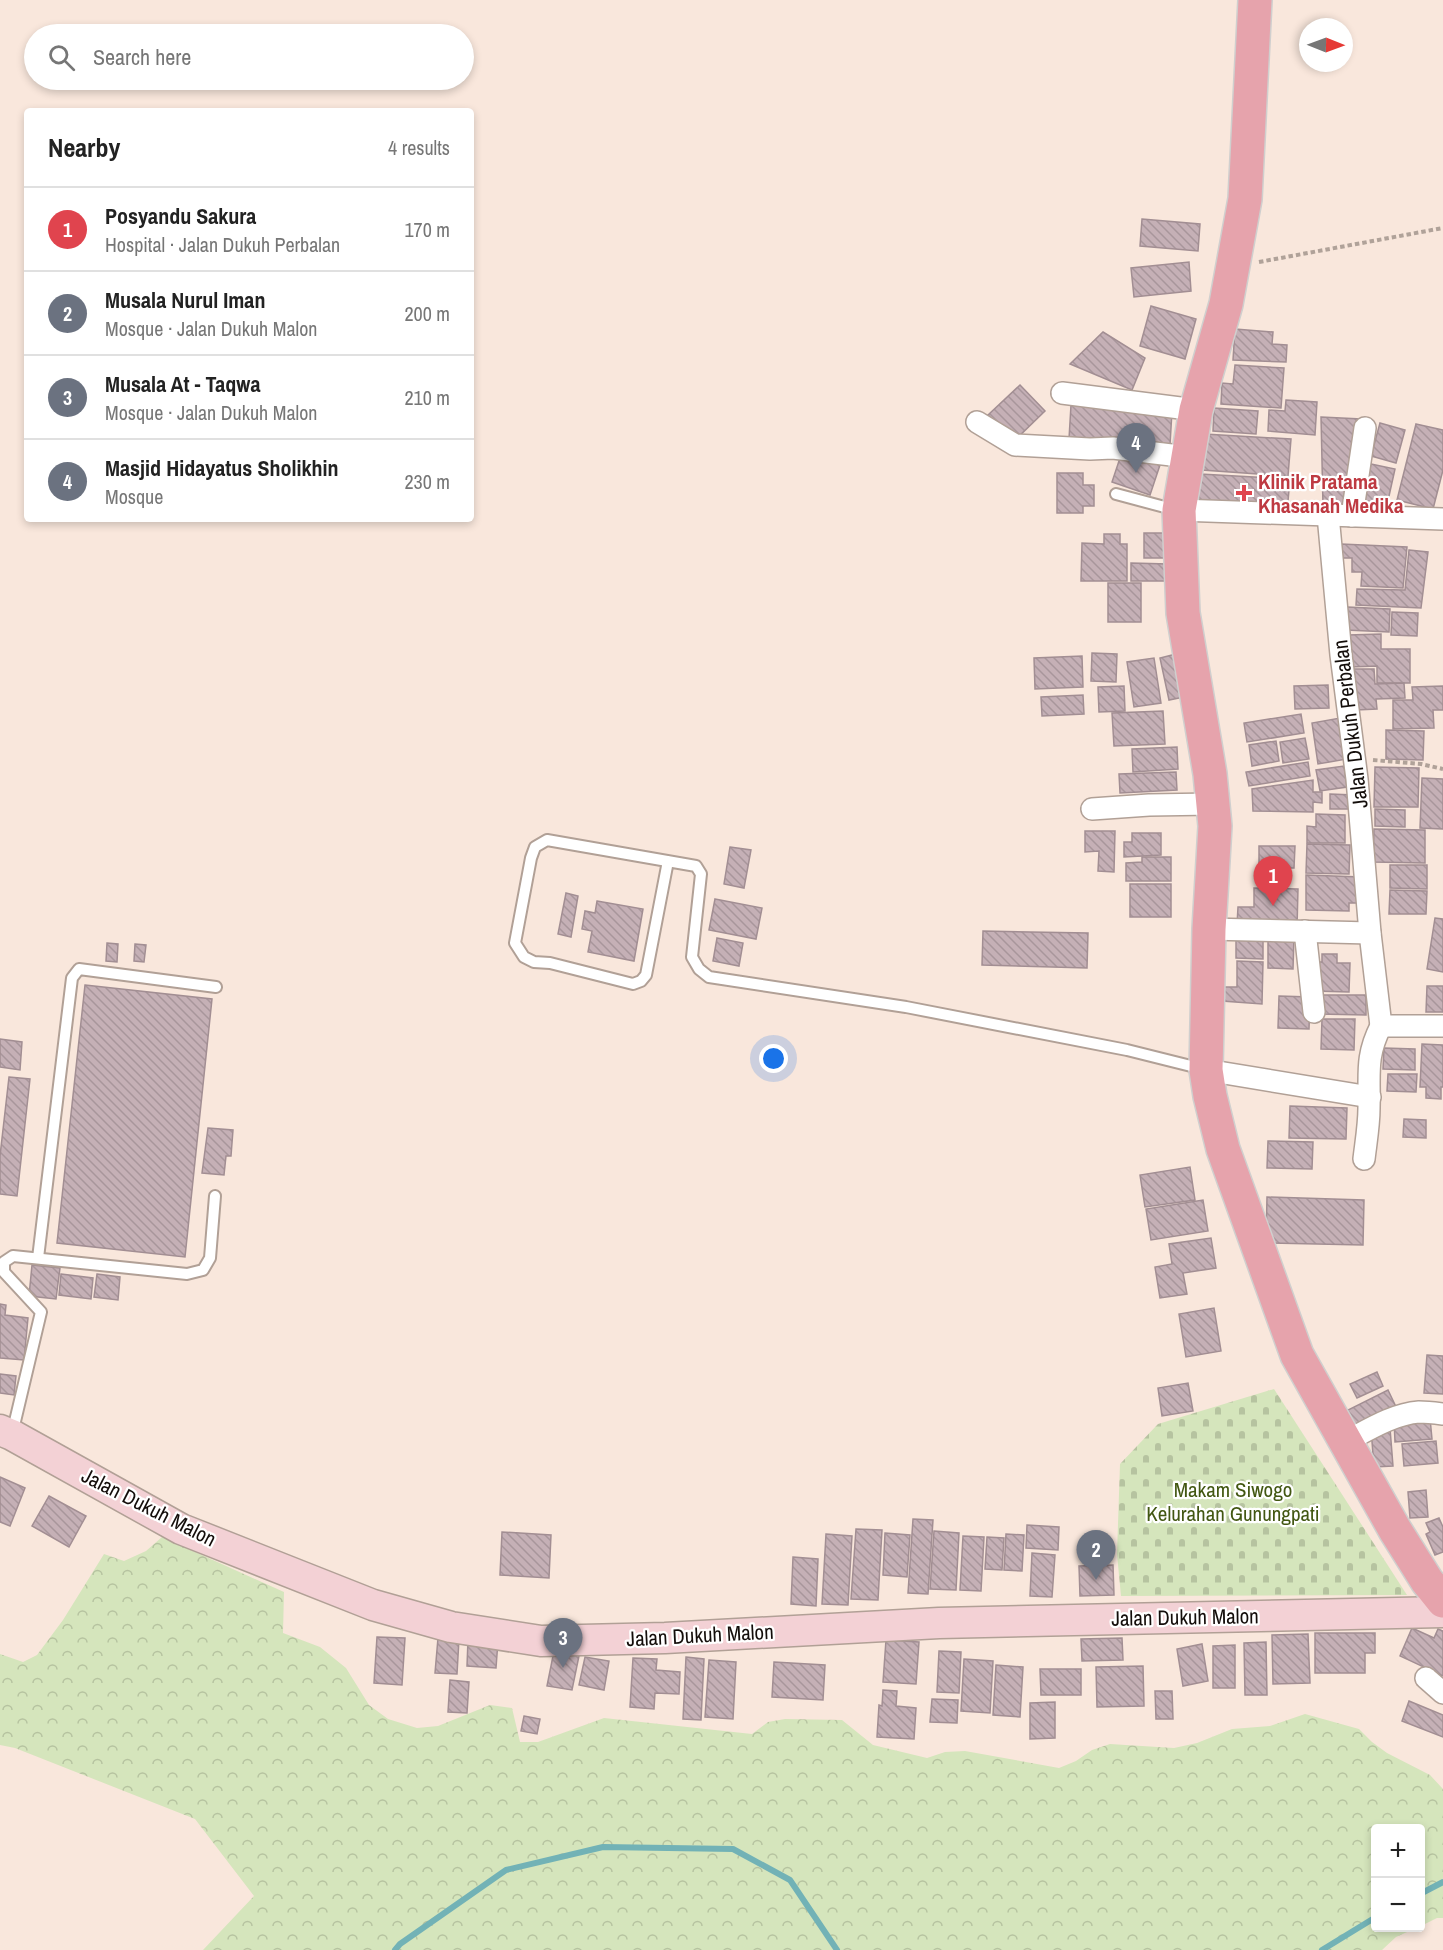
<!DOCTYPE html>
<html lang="en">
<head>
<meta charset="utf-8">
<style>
  :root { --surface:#fff; --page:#f2f2f2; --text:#222; --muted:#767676; --line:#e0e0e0; --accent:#44801c }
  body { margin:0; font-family:"Archivo Narrow",sans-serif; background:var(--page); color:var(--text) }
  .controls { position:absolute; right:18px; bottom:18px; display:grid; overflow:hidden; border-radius:6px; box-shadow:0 3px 9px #0003 }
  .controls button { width:54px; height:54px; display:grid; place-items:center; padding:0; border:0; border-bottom:2px solid var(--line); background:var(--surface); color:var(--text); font:30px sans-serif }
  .compass { position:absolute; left:1299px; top:18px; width:54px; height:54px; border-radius:50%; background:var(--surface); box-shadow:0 3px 9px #0003; rotate:91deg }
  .you { position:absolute; left:774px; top:1059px; width:21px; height:21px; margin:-15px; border:4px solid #fff; border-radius:50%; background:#1a73e8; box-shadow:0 0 0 9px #1a73e833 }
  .badge { display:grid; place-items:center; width:39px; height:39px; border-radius:50%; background:var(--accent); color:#fff; font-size:20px; font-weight:700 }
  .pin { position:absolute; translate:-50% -50px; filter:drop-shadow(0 2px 3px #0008) }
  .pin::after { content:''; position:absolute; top:32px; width:21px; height:18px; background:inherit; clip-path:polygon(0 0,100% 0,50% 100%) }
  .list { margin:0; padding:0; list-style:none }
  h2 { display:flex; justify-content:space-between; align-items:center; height:78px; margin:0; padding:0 24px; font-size:26px }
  h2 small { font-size:20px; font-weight:400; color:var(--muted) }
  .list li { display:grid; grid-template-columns:39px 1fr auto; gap:18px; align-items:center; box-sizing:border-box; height:84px; padding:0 24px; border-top:2px solid var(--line) }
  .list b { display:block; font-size:22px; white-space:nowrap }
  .list p { margin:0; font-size:20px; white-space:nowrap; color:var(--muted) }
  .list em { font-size:20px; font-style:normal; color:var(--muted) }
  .icon { flex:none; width:33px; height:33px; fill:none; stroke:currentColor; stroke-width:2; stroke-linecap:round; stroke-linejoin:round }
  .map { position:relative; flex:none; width:1443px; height:1950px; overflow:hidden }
  .search { position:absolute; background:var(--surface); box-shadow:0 3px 9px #0003; left:24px; top:24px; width:450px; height:66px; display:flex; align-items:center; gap:15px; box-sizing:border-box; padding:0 21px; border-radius:33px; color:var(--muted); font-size:22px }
  .panel { position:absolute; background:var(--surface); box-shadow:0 3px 9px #0003; left:24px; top:108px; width:450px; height:414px; border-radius:6px }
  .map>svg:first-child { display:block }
</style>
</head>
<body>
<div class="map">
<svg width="1443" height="1950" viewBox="0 0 1443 1950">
  <defs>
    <pattern id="forest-crowns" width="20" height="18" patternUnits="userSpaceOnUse" patternTransform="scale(1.5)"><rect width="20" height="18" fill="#d5e5bc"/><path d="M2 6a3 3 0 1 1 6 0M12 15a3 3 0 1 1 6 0" fill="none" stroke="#b6c3a0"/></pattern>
    <pattern id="cemetery-stones" width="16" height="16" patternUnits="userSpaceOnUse" patternTransform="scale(1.5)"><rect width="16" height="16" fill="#d5e5bc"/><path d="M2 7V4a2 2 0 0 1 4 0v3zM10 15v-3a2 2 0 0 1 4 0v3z" fill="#b6c3a0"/></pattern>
    <pattern id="building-back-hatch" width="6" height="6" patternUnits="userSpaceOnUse" patternTransform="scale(1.5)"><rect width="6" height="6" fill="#c5b0b6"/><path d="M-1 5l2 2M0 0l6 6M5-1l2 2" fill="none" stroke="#a8969b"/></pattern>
  </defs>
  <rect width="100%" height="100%" fill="#f9e7dc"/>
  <polygon fill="url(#forest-crowns)" points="162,1537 284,1592 283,1633 320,1647 346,1668 369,1705 388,1719 417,1728 438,1726 490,1705 512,1708 520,1742 538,1742 604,1718 752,1734 768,1722 785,1719 842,1720 873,1745 927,1758 945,1752 965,1751 1059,1768 1076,1761 1092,1750 1110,1744 1174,1748 1197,1743 1232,1729 1270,1726 1305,1714 1359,1729 1372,1742 1387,1753 1430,1775 1443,1789 1443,1918 1437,1918 1421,1926 1420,1828 1376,1828 1376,1928 1416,1928 1396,1937 1382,1950 203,1950 254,1896 195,1819 15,1748 0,1745 0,1654 23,1662 37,1655 63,1620 104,1554 124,1561 146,1551"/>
  <polygon fill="url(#cemetery-stones)" points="1274,1389 1407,1595 1121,1596 1117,1554 1120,1464 1158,1424"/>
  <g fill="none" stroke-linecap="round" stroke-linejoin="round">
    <g stroke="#72b2b6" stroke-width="6">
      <polyline points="1420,1894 1443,1882"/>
      <polyline points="395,1950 400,1944 506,1870 603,1847 733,1849 790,1880 837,1950"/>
      <polyline points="1322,1950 1376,1917"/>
    </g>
  </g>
  <g fill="url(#building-back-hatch)" stroke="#a28e93" stroke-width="1.5">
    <polygon points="1142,219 1200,224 1198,251 1140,246"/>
    <polygon points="1189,262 1191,291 1134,297 1131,268"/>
    <polygon points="1151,306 1196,319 1185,359 1140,346"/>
    <polygon points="1235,329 1273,332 1272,344 1287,345 1286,362 1233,360"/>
    <polygon points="1103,332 1145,358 1132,390 1070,364"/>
    <polygon points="1235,365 1284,368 1281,408 1221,404 1222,383 1233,384"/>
    <polygon points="1020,385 1045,411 1013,442 988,415"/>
    <polygon points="1286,400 1317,402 1315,435 1268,431 1269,410 1285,411"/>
    <polygon points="1071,405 1172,411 1170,445 1069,439"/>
    <polygon points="1214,408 1258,411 1256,434 1213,431"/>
    <polygon points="1321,417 1361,419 1346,506 1323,506"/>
    <polygon points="1380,423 1405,430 1396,463 1371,456"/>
    <polygon points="1416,424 1443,430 1443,470 1433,509 1397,500"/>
    <polygon points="1204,434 1291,439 1288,476 1202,470"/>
    <polygon points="1122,452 1160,465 1150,495 1112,482"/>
    <polygon points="1371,464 1395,469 1387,505 1363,500"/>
    <polygon points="1057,473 1083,473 1083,485 1094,485 1094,506 1083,506 1083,513 1057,513"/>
    <polygon points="1200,474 1290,479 1287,512 1198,507"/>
    <rect x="1144" y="533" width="22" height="25"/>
    <polygon points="1104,534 1120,534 1120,544 1127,544 1127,581 1081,581 1082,543 1104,544"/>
    <polygon points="1341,544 1407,547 1403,588 1361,586 1362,572 1352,572 1352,558 1340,558"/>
    <polygon points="1409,550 1428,552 1421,608 1356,605 1357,589 1405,590"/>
    <polygon points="1131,563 1168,564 1167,581 1131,581"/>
    <rect x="1108" y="583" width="33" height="39"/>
    <polygon points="1347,607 1390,609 1389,632 1346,630"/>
    <polygon points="1392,612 1418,613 1417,636 1391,635"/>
    <polygon points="1381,634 1381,649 1410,649 1410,683 1377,683 1377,666 1349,667 1348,635"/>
    <polygon points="1092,653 1117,654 1116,682 1091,681"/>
    <polygon points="1180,653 1189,696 1169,700 1160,658"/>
    <polygon points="1082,656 1083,687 1035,689 1034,658"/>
    <polygon points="1154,658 1161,703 1134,707 1127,662"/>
    <polygon points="1349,669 1374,669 1375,684 1404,683 1405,698 1376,699 1377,709 1356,710"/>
    <polygon points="1328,685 1329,708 1295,709 1294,686"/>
    <polygon points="1124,686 1125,711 1099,712 1098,687"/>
    <polygon points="1443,686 1443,710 1433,710 1434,728 1393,729 1393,700 1413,700 1412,687"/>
    <polygon points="1083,695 1084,714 1042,716 1041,697"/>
    <polygon points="1163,711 1165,744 1114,746 1112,713"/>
    <polygon points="1301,714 1304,733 1247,742 1244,723"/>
    <polygon points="1340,718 1347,759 1318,764 1312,723"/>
    <polygon points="1386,730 1424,731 1423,760 1386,759"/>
    <polygon points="1305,738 1309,759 1283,763 1280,742"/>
    <polygon points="1276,741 1279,761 1252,766 1249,745"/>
    <polygon points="1177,747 1178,769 1133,772 1132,749"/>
    <polygon points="1308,762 1310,776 1249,786 1246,772"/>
    <polygon points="1344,766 1347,787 1320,791 1316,770"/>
    <polygon points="1375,767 1419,768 1418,807 1374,807"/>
    <polygon points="1176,772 1177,790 1120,793 1119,774"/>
    <polygon points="1422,778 1443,779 1443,829 1420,828"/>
    <polygon points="1313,780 1313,792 1322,792 1322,803 1313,802 1313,812 1253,811 1252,789"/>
    <polygon points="1330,794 1354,795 1354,809 1330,809"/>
    <polygon points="1375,809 1405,810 1405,827 1375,826"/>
    <polygon points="1316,814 1345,815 1345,843 1307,843 1307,826 1316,827"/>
    <polygon points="1374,829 1425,830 1425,863 1373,862"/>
    <polygon points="1085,831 1115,831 1114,872 1098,871 1099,851 1085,852"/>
    <polygon points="1132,833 1161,833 1161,855 1124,857 1124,842 1132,842"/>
    <polygon points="1307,844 1350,845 1349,874 1306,873"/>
    <polygon points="1259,846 1295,846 1294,868 1259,868"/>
    <polygon points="730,847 751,850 744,888 724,884"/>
    <polygon points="1142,857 1171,857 1171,881 1126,881 1126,863 1142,862"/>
    <polygon points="1390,865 1427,865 1427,889 1390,888"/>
    <polygon points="1306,875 1361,877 1360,903 1349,903 1349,911 1306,910"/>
    <rect x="1130" y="884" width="41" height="33"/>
    <polygon points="1254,888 1298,889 1297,928 1237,925 1238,907 1254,907"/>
    <polygon points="1390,890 1427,891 1426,914 1389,914"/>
    <polygon points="566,893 578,896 571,937 558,934"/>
    <polygon points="715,899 762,908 756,939 709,930"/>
    <polygon points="597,901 643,909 634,961 588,952 592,931 582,929 585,911 595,913"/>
    <polygon points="1435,918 1443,919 1443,972 1427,969"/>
    <polygon points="983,931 1088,933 1087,968 982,965"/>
    <polygon points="1268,936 1294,936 1293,969 1268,968"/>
    <polygon points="717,938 743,943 739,966 713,961"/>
    <polygon points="1236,938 1263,938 1263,959 1236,958"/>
    <polygon points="107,943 118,944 117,962 106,961"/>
    <polygon points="135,944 146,945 144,962 134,961"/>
    <polygon points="1322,954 1337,954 1337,963 1350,963 1349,992 1314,991 1315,962 1322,962"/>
    <polygon points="1237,961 1263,962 1262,1004 1222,1001 1222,987 1237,987"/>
    <polygon points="85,985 212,999 185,1257 57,1243"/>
    <polygon points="1427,986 1443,986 1443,1012 1426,1012"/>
    <polygon points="1318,995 1366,995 1366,1015 1318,1014"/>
    <polygon points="1279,996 1310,997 1309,1029 1278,1028"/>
    <polygon points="1322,1019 1355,1019 1354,1050 1321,1049"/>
    <polygon points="0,1039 22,1042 20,1070 0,1067"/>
    <polygon points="1422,1044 1443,1045 1443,1087 1441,1087 1441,1099 1426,1098 1426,1087 1420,1087"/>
    <polygon points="1384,1048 1415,1049 1415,1070 1383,1069"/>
    <polygon points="1388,1074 1417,1074 1416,1092 1387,1091"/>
    <polygon points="9,1077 30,1079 17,1196 0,1194 0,1156"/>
    <polygon points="1290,1106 1347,1108 1346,1139 1289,1138"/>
    <polygon points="1404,1119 1426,1120 1426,1138 1403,1137"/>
    <polygon points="208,1128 233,1130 231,1156 226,1156 224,1175 202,1173"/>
    <polygon points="1268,1141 1313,1142 1312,1169 1267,1168"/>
    <polygon points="1190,1167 1195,1200 1145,1207 1140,1175"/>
    <polygon points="1267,1197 1364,1200 1363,1245 1266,1243"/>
    <polygon points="1203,1200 1208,1231 1151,1240 1146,1209"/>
    <polygon points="1211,1238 1216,1268 1183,1273 1187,1294 1160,1298 1155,1267 1172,1264 1169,1244"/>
    <polygon points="32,1265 60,1268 56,1299 29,1296"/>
    <polygon points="61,1274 93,1278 91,1299 59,1295"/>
    <polygon points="97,1274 120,1277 118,1300 94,1297"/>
    <polygon points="0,1304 6,1305 5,1315 28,1318 24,1360 0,1358"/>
    <polygon points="1214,1308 1221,1351 1186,1357 1179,1314"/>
    <polygon points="1427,1355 1443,1356 1443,1394 1424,1393"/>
    <polygon points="1377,1372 1383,1386 1357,1398 1350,1384"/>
    <polygon points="0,1374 16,1376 14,1395 0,1393"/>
    <polygon points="1188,1383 1193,1411 1162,1416 1158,1388"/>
    <polygon points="1388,1390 1397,1409 1351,1432 1342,1413"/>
    <polygon points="1430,1418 1432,1439 1395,1442 1394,1420"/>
    <polygon points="1390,1428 1393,1466 1374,1467 1371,1429"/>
    <polygon points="1436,1441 1438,1463 1404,1466 1402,1444"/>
    <polygon points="0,1477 25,1488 10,1526 0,1522"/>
    <polygon points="1426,1490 1428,1517 1410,1518 1408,1492"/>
    <polygon points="49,1496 86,1516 69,1547 32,1526"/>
    <polygon points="1439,1518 1443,1527 1443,1552 1435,1555 1426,1534 1430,1532 1426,1523"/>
    <polygon points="913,1519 933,1520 928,1594 908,1593"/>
    <polygon points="1027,1525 1059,1527 1058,1550 1026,1548"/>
    <polygon points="856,1529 882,1530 878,1600 851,1599"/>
    <polygon points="934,1531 959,1533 956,1590 930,1589"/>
    <polygon points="502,1532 551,1535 549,1578 500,1575"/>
    <polygon points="885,1533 910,1535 907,1577 883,1575"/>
    <polygon points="826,1534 852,1536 848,1605 822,1604"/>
    <polygon points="1006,1534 1024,1535 1022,1571 1004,1570"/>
    <polygon points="963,1536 984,1537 981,1591 960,1590"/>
    <polygon points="987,1537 1004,1538 1002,1570 985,1569"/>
    <polygon points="1032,1553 1055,1555 1052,1597 1030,1596"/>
    <polygon points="793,1557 818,1559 816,1606 791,1604"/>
    <polygon points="1113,1565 1114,1595 1080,1596 1079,1566"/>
    <polygon points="1412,1628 1434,1638 1438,1629 1443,1631 1443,1676 1400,1656"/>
    <polygon points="1315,1633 1375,1633 1375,1653 1365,1653 1365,1673 1315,1673"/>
    <polygon points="1308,1634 1310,1683 1273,1684 1272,1635"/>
    <polygon points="377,1637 405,1638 402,1685 374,1683"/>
    <polygon points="438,1638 459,1639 457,1674 435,1673"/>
    <polygon points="1122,1638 1123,1660 1082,1661 1081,1639"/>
    <polygon points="468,1640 498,1641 496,1668 467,1666"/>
    <polygon points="886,1640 919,1642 916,1684 883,1682"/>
    <polygon points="1266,1642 1267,1695 1245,1695 1244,1643"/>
    <polygon points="1202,1644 1208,1681 1183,1686 1177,1649"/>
    <polygon points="1235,1645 1235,1688 1213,1688 1213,1646"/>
    <polygon points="555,1646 580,1651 572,1690 547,1686"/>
    <polygon points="939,1651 961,1652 959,1693 937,1692"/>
    <polygon points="585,1657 609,1661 604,1690 579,1685"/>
    <polygon points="686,1657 704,1659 701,1720 683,1719"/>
    <polygon points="633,1658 657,1659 656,1670 680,1672 679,1694 655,1693 654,1709 630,1707"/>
    <polygon points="964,1659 993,1661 990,1713 961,1711"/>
    <polygon points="709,1660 736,1662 733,1719 705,1717"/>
    <polygon points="774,1662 825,1665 823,1700 772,1697"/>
    <polygon points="996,1665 1023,1667 1020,1717 993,1715"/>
    <polygon points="1143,1666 1144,1706 1097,1707 1096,1667"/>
    <polygon points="1040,1669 1081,1669 1081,1695 1041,1695"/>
    <polygon points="450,1680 469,1682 467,1713 448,1712"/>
    <polygon points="883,1690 897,1691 896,1706 916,1708 914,1739 877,1737 879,1705 882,1706"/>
    <polygon points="1155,1691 1172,1691 1173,1719 1156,1719"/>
    <polygon points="932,1699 958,1700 957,1723 930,1722"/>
    <polygon points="1409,1701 1443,1715 1443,1737 1402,1721"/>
    <polygon points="1055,1702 1055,1738 1030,1739 1030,1703"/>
    <polygon points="524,1716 540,1719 537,1734 521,1731"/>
  </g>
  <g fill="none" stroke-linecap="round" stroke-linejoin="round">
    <g stroke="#b1a096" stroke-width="14">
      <g id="lane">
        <polyline points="1116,494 1176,510"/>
        <polyline points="668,861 646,975 641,981 633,984 550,963 534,962 524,957 515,943 531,858 535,847 547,840 696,866 701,874 692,957 699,969 709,977 906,1007 1127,1050 1203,1069"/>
        <polyline points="38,1258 72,978 79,969 216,987"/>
        <polyline points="12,1434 41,1312 4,1272 4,1262 13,1256 187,1274 203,1270 210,1258 215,1196"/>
      </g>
    </g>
    <g stroke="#b1a096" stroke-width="24">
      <g id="street">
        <polyline points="1062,393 1196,410"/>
        <polyline points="977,422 1015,445 1090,449 1113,448 1188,457"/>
        <polyline points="1179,510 1443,519"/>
        <polyline points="1328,515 1341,655 1357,779 1370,933 1381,1026"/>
        <polyline points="1352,516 1365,428"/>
        <polyline points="1092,809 1149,805 1213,804"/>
        <polyline points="1209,929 1370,933"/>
        <polyline points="1305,931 1314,1012"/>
        <polyline points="1381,1026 1443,1026"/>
        <polyline points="1206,1070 1370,1097"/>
        <path d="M 1364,1159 C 1366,1142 1369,1125 1369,1108 C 1370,1075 1365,1057 1381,1026"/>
        <path d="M 1345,1442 C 1368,1430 1393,1414 1419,1412 C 1427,1412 1435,1413 1443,1414"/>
        <polyline points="1426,1678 1443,1693"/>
      </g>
    </g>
    <g stroke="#b1a096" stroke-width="33">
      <polyline id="secondary" points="0,1430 12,1435 181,1529 373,1605 451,1627 541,1641 665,1638 939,1623 1443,1612"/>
    </g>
    <g stroke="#d0cfce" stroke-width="36">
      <polyline id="primary" points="1255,0 1245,199 1226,304 1196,410 1179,510 1183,613 1210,774 1215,826 1209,929 1206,1070 1210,1096 1223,1149 1297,1355 1395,1530 1427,1581 1443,1601"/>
    </g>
    <g stroke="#b0a299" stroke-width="4" stroke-dasharray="4.5 3" stroke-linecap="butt">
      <polyline points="1259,262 1443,228"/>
      <polyline points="1373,760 1421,764 1443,769"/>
    </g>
    <use href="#lane" stroke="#fff" stroke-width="10"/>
    <use href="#street" stroke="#fff" stroke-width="21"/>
    <use href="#secondary" stroke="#f3d1d5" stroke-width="30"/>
    <use href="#primary" stroke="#e6a3ac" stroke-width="33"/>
  </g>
  <path fill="#e0444e" stroke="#fff" stroke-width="2" d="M1241 484h6v6h6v6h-6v6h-6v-6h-6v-6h6z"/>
  <g text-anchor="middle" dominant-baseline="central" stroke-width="4.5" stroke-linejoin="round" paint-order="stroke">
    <g font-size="21" font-weight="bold" fill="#be3a42" stroke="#fff" text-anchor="start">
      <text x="1258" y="481">Klinik Pratama<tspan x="1258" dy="24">Khasanah Medika</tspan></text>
    </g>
    <g font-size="21" fill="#130d0a" stroke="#fff">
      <text transform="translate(1350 724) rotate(-97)">Jalan Dukuh Perbalan</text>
      <text transform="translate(149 1507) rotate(27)">Jalan Dukuh Malon</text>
      <text transform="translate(1185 1617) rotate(-1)">Jalan Dukuh Malon</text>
      <text transform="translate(700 1635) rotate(-3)">Jalan Dukuh Malon</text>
    </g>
    <g font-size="21" fill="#425712" stroke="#fff">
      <text x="1233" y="1489">Makam Siwogo<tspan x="1233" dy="24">Kelurahan Gunungpati</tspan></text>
    </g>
  </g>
</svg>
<div class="controls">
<button>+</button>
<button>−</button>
</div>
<svg class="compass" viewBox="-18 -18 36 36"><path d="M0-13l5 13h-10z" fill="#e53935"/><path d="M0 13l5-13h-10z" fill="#767676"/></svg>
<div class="you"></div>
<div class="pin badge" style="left:1273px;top:906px;background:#e0444e">1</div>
<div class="pin badge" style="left:1096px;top:1580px;background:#6b7280">2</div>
<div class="pin badge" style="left:563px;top:1668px;background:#6b7280">3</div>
<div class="pin badge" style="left:1136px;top:473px;background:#6b7280">4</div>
<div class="search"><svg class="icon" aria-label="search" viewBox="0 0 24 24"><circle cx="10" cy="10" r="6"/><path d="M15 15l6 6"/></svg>Search here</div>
<section class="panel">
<h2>Nearby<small>4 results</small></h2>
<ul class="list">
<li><span class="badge" style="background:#e0444e">1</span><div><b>Posyandu Sakura</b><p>Hospital · Jalan Dukuh Perbalan</p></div><em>170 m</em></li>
<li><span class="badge" style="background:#6b7280">2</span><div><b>Musala Nurul Iman</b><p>Mosque · Jalan Dukuh Malon</p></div><em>200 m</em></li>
<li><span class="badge" style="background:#6b7280">3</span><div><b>Musala At - Taqwa</b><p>Mosque · Jalan Dukuh Malon</p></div><em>210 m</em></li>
<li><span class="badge" style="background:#6b7280">4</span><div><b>Masjid Hidayatus Sholikhin</b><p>Mosque</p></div><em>230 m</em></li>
</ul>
</section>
</div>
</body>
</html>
